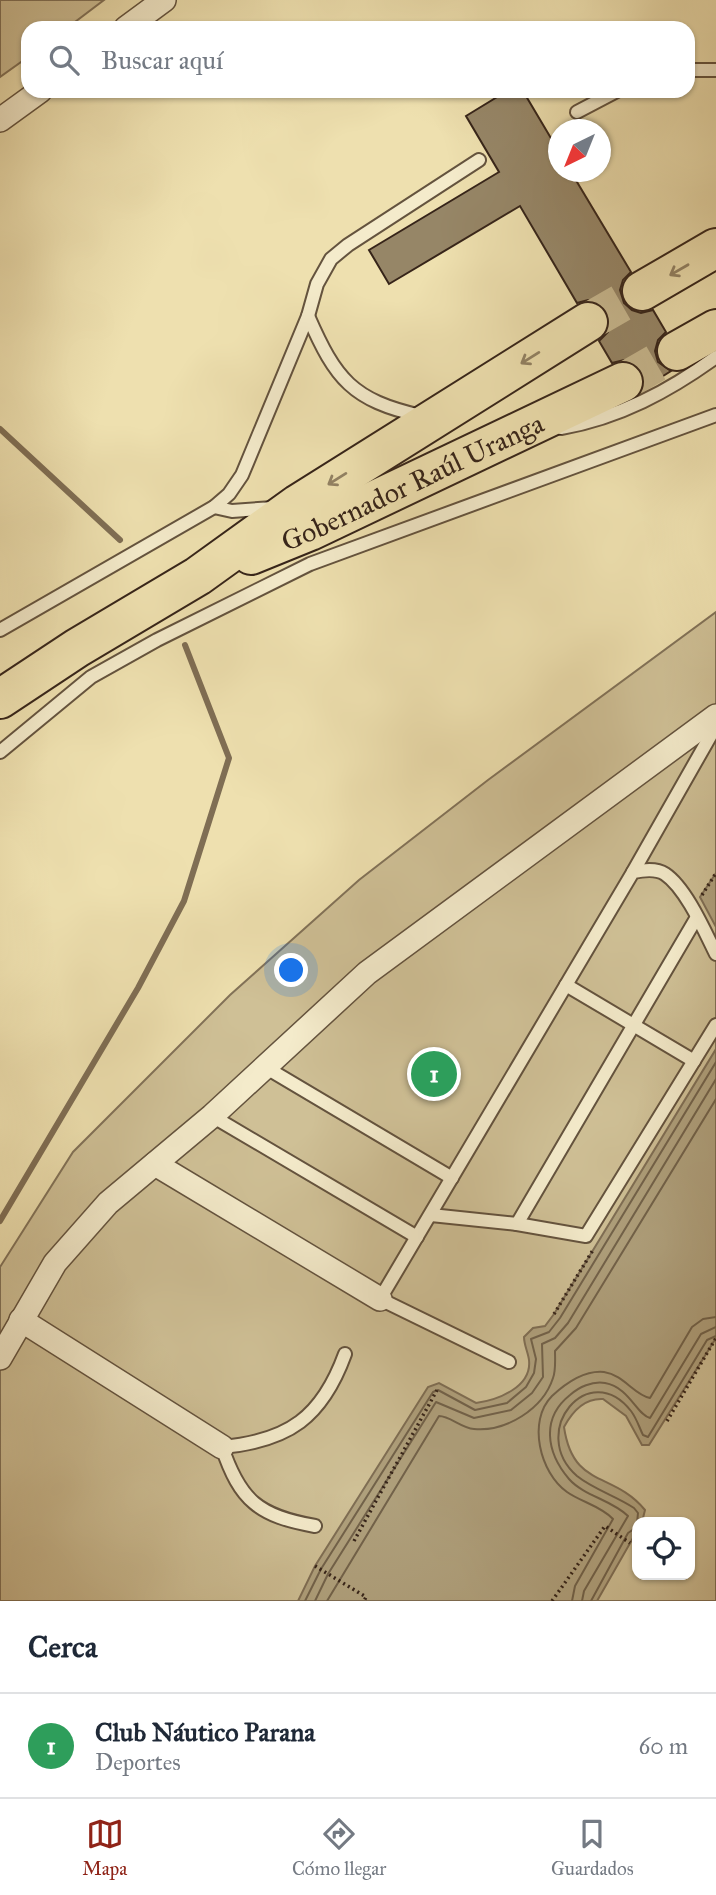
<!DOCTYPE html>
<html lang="es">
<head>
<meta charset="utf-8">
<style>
  :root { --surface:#fff; --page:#f2f2f3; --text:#1f2937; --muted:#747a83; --line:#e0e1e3; --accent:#8f2418 }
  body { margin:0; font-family:"IM FELL Great Primer",serif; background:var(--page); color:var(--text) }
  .controls { position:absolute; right:21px; bottom:21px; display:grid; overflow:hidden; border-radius:14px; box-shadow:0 2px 5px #0004 }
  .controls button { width:63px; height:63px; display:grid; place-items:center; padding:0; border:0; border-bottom:2px solid var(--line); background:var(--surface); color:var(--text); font:35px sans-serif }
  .compass { position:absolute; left:548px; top:119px; width:63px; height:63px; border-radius:50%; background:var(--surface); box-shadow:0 2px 5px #0004; rotate:223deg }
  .you { position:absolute; left:292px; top:971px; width:24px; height:24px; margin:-18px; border:5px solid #fff; border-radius:50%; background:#1a73e8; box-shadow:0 0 0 10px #1a73e833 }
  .badge { display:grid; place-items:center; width:46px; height:46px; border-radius:50%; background:var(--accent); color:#fff; font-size:23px; font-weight:700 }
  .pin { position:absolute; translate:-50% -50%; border:4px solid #fff; box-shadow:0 2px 7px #0006 }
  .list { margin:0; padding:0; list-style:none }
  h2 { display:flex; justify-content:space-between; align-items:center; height:91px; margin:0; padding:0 28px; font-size:30px }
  h2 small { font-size:23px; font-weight:400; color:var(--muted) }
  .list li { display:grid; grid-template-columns:46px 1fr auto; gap:21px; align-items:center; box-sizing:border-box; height:105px; padding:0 28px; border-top:2px solid var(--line) }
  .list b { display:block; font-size:26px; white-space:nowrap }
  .list p { margin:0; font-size:23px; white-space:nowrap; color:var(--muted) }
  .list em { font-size:23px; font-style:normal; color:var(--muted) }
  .icon { flex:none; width:38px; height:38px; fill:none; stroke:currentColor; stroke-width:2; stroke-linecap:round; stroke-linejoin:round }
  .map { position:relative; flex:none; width:716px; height:1601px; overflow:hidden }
  .search { position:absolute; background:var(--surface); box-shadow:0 2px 5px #0004; left:21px; right:21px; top:21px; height:77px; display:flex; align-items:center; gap:18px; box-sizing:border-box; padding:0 24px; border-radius:21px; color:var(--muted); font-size:26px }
  .sheet { height:196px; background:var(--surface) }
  nav { display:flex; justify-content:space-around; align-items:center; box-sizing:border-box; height:98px; border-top:2px solid var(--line); background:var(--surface); font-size:19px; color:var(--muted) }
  nav a { display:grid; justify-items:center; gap:4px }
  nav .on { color:var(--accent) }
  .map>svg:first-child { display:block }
</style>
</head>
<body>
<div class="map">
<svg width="716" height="1601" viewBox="0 0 716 1601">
  <rect width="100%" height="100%" fill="#eee0af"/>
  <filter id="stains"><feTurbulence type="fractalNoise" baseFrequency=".00286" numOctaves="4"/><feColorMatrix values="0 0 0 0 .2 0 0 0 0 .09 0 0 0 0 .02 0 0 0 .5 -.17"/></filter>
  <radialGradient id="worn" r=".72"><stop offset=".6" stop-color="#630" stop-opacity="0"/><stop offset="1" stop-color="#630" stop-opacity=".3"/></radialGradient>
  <g fill="#cfc096" stroke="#827258" stroke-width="2" fill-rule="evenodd">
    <polygon points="0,0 104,0 67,28 28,28 28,57 0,77"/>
    <path d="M 716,612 L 716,1601 L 0,1601 L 0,1267 L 73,1152 L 230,995 L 359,880 L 488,780 ZM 637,1522 L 690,1522 L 690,1575 L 637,1575 Z"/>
  </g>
  <g fill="#afa07c" stroke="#7f6e54" stroke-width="2">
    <polygon points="716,873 716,927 700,897"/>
    <path d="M 716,1049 L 716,1338 L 649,1445 L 642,1445 L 626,1416 L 603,1399 C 585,1398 572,1412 564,1427 C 573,1489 613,1471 645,1510 L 642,1522 L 637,1522 L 637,1531 L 597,1601 L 298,1601 L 315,1566 L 428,1387 L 439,1383 L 476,1403 C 498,1400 532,1387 529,1360 C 528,1352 524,1345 524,1337 L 533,1328 L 545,1326 L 554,1314 Z"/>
  </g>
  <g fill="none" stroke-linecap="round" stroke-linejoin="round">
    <g stroke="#72624a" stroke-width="2">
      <path d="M 637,1523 L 638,1513 L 634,1508 C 616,1496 593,1489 577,1476 C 527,1432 589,1357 631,1411 C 637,1419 639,1427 643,1435 L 648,1437 L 707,1340 L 716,1336"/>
      <polyline points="305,1601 321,1569 433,1392 438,1390 475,1410 507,1403 526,1387 534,1373 536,1359 531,1339 549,1332 560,1318 716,1062"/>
      <polyline points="315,1601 328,1574 436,1402 474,1418 511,1410 532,1393 543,1377 542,1344 555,1338 568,1323 716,1079"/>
      <path d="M 327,1601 L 439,1416 C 450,1416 461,1428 474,1429 C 506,1432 543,1409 553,1378 C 556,1370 555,1360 555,1351 L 576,1328 L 716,1099"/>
      <path d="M 572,1601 L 575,1586 L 613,1519 C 601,1506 581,1502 567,1492 C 540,1473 527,1421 552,1396 C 566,1383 584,1370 604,1372 C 624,1375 634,1395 650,1398 L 692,1327 L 703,1319 L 716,1317"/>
      <path d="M 582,1601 L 584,1591 L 628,1516 C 612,1500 584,1496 569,1479 C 546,1452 541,1418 570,1395 C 579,1387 592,1381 605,1383 C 629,1387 637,1415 650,1418 L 701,1334 L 716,1327"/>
      <polyline points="591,1601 628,1533 637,1527"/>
    </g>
    <g stroke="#7f6e54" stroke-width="6">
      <polyline points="0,429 120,540"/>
      <polyline points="0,1221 138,988 184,901 229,758 185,645"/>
    </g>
  </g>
  <polygon fill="#968667" stroke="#362419" stroke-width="2" points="507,91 523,91 558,150 558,172 571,172 631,272 623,280 620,290 624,303 632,310 641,313 653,310 666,332 658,340 655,351 658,362 671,371 644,388 643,373 636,364 624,360 612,363 599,341 608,332 610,321 606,310 599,303 588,300 577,303 520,206 389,284 369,250 499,172 466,116"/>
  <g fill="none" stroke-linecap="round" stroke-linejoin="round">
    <g stroke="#c9ba91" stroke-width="38" stroke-dasharray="38 19" stroke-linecap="butt">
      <polyline points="588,322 642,291"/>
      <polyline points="623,382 677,351"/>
    </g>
    <g stroke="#64533e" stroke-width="16">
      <g id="service">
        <polyline points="688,70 716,70"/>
        <polyline points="577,112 617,91"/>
        <path d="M 308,316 C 336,380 352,400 421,416"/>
        <path d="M 561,428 C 619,418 669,391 716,357"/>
        <polyline points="214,507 232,511 273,508"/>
        <polyline points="0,630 214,507 229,494 242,475 308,316 317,284 331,259 348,245 479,160"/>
        <polyline points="0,752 91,677 157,640 310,564 716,415"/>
        <polyline points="633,872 716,726"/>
        <polyline points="566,985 694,1061"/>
        <polyline points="265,1067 452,1178"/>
        <polyline points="212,1116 417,1237"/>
        <polyline points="431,1215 517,1224 586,1236 716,1025"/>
        <polyline points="517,1224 697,917"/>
        <path d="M 509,1362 L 380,1299 L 633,872 C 643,870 656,868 665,874 C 686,888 705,932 716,954"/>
        <path d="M 315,1526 C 259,1516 240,1501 222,1447 C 289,1441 322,1417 345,1354"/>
      </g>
    </g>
    <g stroke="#64533e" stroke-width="26">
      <g id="minor">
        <polyline points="126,28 164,0"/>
        <polyline points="0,120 40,91"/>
        <polyline points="155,1164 380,1299"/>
        <polyline points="21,1320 222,1447"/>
        <polyline points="0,1358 55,1263 108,1203 212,1116 367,973 716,716"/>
      </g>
    </g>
    <g stroke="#362419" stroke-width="42">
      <g id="trunk">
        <polyline points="642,291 716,248"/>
        <polyline points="677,351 716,329"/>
        <path id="s1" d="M 251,555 L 310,531 L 623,382"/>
        <polyline points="0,699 77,648 198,576 298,504 588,322"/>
      </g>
    </g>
    <g stroke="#362419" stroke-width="3.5" stroke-dasharray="2 3.5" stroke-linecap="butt">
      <polyline points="702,895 716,873"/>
      <polyline points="554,1314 593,1250"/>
      <polyline points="667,1421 716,1338"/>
      <polyline points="354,1541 437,1390"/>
      <polyline points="315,1566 366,1597 364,1601"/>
      <polyline points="552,1601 605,1526 630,1543"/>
    </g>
    <use href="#service" stroke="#f4ebcb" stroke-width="12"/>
    <use href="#minor" stroke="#f4ebcb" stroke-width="23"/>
    <use href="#trunk" stroke="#eee0af" stroke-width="38"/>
  </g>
  <defs><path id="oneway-shaft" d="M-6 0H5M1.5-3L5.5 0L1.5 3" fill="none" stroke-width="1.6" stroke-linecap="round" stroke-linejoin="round" transform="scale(1.75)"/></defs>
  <g stroke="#928264">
    <use href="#oneway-shaft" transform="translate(679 270) rotate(150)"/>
    <use href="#oneway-shaft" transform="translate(530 358) rotate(148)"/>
    <use href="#oneway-shaft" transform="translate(337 479) rotate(148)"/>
  </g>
  <g text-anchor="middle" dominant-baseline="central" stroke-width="7" stroke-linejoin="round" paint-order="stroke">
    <g font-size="28" fill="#362419" stroke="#f4ebcb">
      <text stroke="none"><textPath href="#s1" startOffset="177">Gobernador Raúl Uranga</textPath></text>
    </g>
  </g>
  <rect width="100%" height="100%" filter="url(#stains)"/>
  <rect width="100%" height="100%" fill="url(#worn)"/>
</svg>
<div class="controls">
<button><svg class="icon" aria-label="locate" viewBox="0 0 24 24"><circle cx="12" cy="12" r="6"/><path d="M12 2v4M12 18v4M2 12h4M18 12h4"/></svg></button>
</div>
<svg class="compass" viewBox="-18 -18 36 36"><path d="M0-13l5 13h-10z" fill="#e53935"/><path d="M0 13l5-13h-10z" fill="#747a83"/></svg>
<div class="you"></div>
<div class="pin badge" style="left:434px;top:1074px;background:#2e9e5b">1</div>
<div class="search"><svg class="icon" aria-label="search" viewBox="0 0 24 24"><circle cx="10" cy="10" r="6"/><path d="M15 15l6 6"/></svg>Buscar aquí</div>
</div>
<section class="sheet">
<h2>Cerca<small></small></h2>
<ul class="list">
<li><span class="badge" style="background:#2e9e5b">1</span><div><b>Club Náutico Parana</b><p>Deportes</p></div><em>60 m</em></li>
</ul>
</section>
<nav>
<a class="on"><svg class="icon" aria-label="map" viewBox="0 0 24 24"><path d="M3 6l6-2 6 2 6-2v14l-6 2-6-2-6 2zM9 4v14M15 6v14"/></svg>Mapa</a>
<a><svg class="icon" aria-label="directions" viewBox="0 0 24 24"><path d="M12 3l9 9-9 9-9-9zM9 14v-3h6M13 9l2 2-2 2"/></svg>Cómo llegar</a>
<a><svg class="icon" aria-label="saved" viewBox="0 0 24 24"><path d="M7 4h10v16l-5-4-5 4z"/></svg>Guardados</a>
</nav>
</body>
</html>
